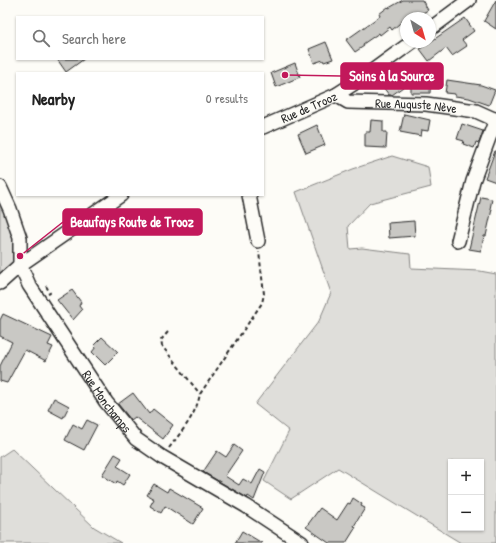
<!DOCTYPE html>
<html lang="en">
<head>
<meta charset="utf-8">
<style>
  :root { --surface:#fff; --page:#f2f2f2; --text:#222; --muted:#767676; --line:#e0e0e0 }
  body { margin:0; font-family:"Patrick Hand",sans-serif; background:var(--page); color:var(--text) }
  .controls { position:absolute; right:12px; bottom:12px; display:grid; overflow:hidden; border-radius:0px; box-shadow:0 1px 3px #0004 }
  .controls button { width:36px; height:36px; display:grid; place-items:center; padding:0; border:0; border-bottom:1px solid var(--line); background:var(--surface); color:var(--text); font:20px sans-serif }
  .compass { position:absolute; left:400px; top:12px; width:36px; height:36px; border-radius:50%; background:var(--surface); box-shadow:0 1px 3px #0004; rotate:143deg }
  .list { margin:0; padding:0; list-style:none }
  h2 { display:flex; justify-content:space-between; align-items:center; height:52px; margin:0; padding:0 16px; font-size:17px }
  h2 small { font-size:13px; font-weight:400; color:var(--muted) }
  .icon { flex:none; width:22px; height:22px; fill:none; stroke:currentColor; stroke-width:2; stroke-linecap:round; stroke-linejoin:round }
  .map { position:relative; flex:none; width:496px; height:543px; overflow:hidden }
  .search { position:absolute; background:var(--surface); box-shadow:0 1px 3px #0004; left:16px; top:16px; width:248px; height:44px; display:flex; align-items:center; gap:10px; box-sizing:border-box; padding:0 14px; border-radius:0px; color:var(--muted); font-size:15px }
  .panel { position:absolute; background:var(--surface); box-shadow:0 1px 3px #0004; left:16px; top:72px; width:248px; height:124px; border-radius:0px }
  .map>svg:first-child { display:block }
</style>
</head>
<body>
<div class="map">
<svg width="496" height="543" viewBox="0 0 496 543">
  <rect width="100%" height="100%" fill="#fdfcf7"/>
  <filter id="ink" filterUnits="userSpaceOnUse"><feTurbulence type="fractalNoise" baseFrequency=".025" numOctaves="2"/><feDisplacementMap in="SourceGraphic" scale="8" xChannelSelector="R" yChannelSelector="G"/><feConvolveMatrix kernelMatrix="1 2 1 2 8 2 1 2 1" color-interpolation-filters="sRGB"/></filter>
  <g filter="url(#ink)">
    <g fill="#dfdeda" stroke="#858482" fill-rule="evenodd">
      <path d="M 392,156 L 428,167 L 431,187 L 370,203 L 348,226 L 350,249 L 362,248 L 410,254 L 411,268 L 480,271 L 496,274 L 496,543 L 461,543 L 338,468 L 291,499 L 264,481 L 289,431 L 255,404 L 319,321 L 331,293 L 296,192 L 353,169 ZM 451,462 L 481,462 L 481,528 L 451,528 Z"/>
      <polygon points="0,199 21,258 0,275"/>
      <polygon points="12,449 94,527 121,543 0,543 0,457"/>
    </g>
    <g fill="#c9c8c4" stroke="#2b2b2b">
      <polygon points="403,0 422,0 428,10 414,18 406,18 392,30 390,27 380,35 379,33 363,44 364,46 355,52 346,40 380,16 379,14 388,7 389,8"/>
      <polygon points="496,0 496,29 484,21"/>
      <polygon points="465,18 474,31 462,40 467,46 452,56 446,48 429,61 420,49"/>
      <polygon points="326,42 333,59 324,62 323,60 314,63 309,49"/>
      <polygon points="57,59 84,59 66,72"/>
      <polygon points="295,63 300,77 276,87 271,73"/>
      <polygon points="393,73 403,87 392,95 389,95 380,83"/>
      <polygon points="411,77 431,77 430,93 411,93"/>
      <polygon points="447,80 481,85 495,90 489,105 469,98 455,96 455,94 445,93"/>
      <polygon points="404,114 430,120 428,131 422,130 421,136 400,132"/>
      <polygon points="371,120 383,121 383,132 387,132 386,148 365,147 365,132 370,132"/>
      <polygon points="462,124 483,131 479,143 476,142 474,148 463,144 464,141 457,139"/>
      <polygon points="317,125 325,145 306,153 298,134"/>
      <polygon points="495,151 496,151 496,182 485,178"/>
      <polygon points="481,197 492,199 490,209 492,209 486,236 484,236 481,251 469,249"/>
      <polygon points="414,221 415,236 389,238 388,223"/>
      <polygon points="72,290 81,302 79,306 82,310 73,320 57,300"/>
      <polygon points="3,314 52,337 48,345 53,347 46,361 25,350 7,383 0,381 0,366 12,342 0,336 0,320"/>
      <polygon points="102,337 118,352 105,365 92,352 96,347 94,345"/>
      <polygon points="133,393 149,414 153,409 173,425 163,439 135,417 131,420 118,404"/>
      <polygon points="54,398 69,406 63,418 48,410"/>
      <polygon points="87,420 97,425 84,450 65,440 73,424 82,429"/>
      <polygon points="234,445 242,451 225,476 239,485 243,479 252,484 260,469 265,472 254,500 248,496 247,498 203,472 217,451 226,457"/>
      <polygon points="115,454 122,458 117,466 130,474 123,485 117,481 116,484 102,475"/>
      <polygon points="154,484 167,492 169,488 203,508 193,524 165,506 161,513 150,506 154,499 147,495"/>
      <polygon points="353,498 362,504 361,506 365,508 354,526 356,527 346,543 329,543 306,527 320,508 337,520 348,503 350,504"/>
      <polygon points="242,531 262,543 235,543"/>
    </g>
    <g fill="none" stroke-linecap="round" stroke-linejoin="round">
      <g stroke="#2b2b2b" stroke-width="16">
        <g id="minor">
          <polyline points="430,29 469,0"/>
          <path id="s1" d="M 336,95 L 348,102 L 426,104 L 476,111 L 496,120"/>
          <path id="s2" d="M 263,127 L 336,95 L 364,77 L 412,42"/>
          <path id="s3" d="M 0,187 L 10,209 L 20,238 L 20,265 L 29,285 L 106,402 L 136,439 L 162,457 L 246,506 L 302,543"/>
          <polyline points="249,195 258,241"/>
          <polyline points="458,241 473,181 496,119"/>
          <polyline points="0,283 20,265 121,195"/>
        </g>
      </g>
      <g stroke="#2b2b2b" stroke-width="2" stroke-dasharray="4 3" stroke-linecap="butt">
        <polyline points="46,286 50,293 48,294"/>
        <polyline points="168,332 161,340 162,346 200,394"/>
        <path d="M 169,448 C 182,431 196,415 200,394 L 262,303 L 264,294 L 259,252"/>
      </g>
      <use href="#minor" stroke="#fdfcf7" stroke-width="13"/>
    </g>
  </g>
  <g text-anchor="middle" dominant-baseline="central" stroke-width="3.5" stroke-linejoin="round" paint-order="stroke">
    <g font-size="13" fill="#2b2b2b" stroke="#fdfcf7">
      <text stroke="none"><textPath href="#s2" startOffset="50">Rue de Trooz</textPath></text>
      <text stroke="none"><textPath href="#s1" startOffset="82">Rue Auguste Nève</textPath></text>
      <text stroke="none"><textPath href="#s3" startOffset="244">Rue Monchamps</textPath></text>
    </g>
  </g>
  <path fill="none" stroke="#c2185b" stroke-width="1.5" d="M285 75L341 76M20 256L63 222"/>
  <g fill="#c2185b" stroke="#fdfcf7" stroke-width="1.5">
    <circle cx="285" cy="75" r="4"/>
    <circle cx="20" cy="256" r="4"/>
  </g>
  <g fill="#c2185b" stroke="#c2185b" stroke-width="1.5">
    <rect x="341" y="63" width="102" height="26" rx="4"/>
    <rect x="63" y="209" width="139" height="26" rx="4"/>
  </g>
  <g font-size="14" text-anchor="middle" font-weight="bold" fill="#fff">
    <text x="392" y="81">Soins à la Source</text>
    <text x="132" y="227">Beaufays Route de Trooz</text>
  </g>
</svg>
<div class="controls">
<button>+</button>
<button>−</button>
</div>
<svg class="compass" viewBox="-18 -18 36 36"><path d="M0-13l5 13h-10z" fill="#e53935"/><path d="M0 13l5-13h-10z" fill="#767676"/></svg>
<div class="search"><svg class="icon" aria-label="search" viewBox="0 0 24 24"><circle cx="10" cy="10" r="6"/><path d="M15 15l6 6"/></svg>Search here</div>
<section class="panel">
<h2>Nearby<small>0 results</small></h2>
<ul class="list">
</ul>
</section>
</div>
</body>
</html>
